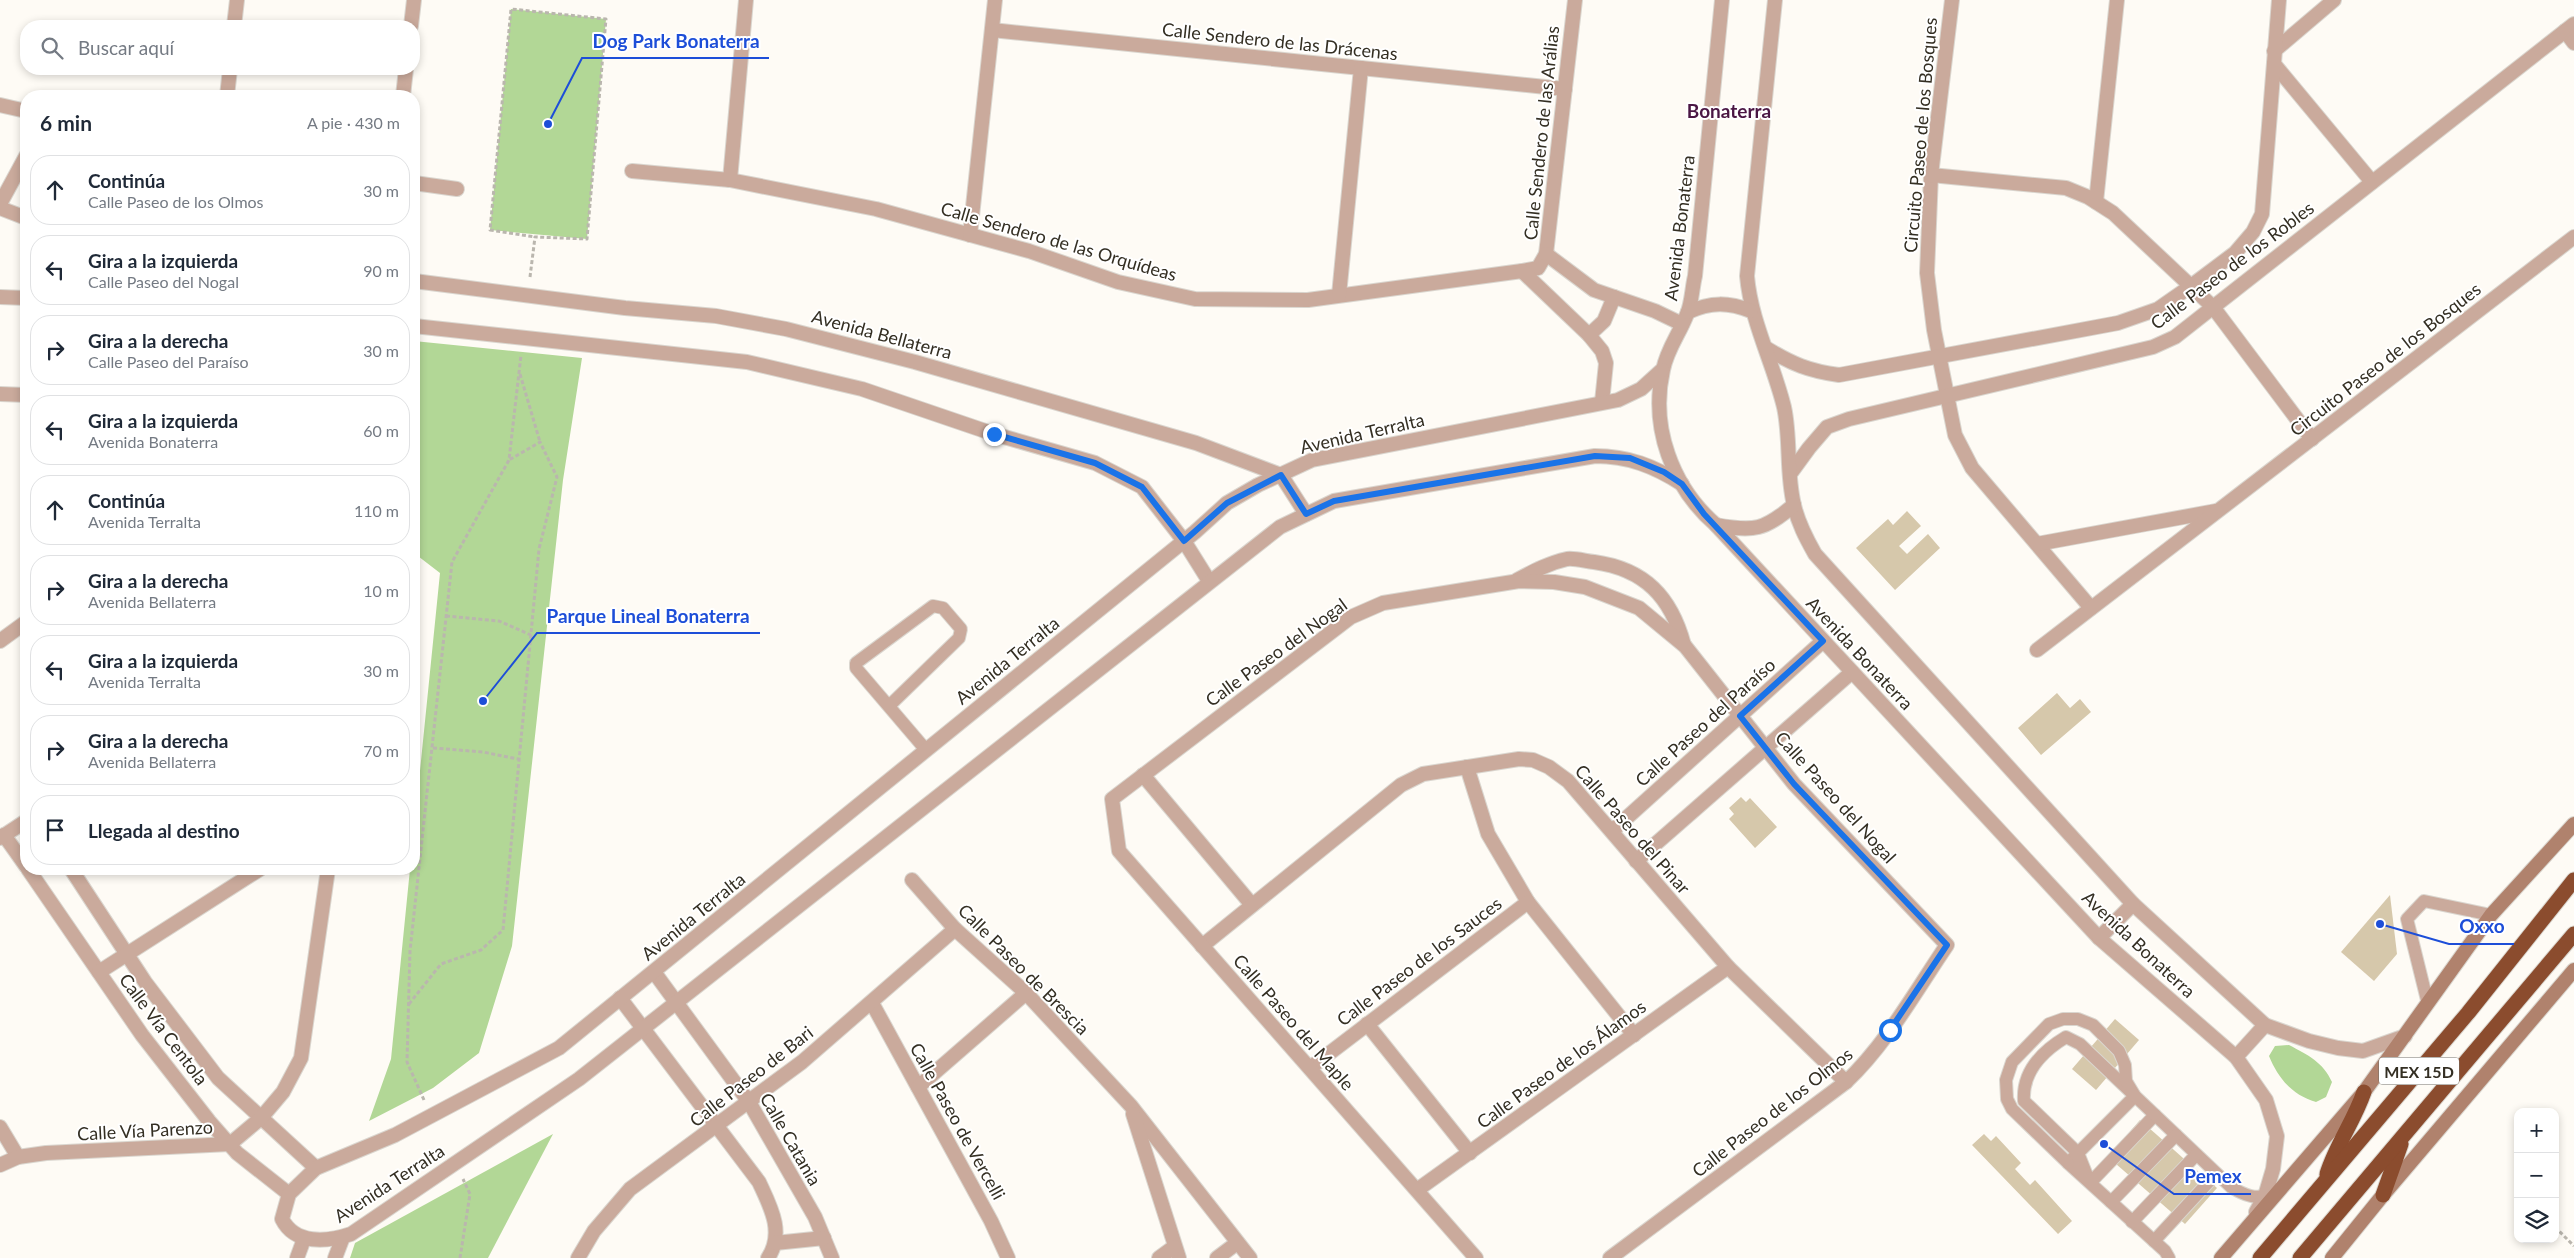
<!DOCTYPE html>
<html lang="es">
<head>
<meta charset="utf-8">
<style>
  :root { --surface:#fff; --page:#f6f6f7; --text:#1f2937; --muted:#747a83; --line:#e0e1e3 }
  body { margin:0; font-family:Lato,sans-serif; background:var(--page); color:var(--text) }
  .controls { position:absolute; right:15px; bottom:15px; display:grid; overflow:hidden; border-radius:10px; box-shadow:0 2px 8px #0003 }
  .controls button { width:45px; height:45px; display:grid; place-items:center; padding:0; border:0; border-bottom:1px solid var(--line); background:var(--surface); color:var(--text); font:25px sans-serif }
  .stop { position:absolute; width:15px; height:15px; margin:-11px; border:4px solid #1a73e8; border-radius:50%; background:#fff }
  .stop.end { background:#1a73e8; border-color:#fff; box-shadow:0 1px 5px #0008 }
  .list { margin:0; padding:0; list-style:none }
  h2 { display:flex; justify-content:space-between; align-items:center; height:65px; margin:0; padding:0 20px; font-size:21px }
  h2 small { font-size:16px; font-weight:400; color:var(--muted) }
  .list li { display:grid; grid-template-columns:32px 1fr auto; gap:15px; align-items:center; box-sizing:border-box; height:70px; margin:0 10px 10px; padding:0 10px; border:1px solid var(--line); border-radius:20px }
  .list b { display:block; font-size:19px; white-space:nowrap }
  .list p { margin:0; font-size:16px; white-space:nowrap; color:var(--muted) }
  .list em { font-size:16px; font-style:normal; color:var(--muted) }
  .icon { flex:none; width:28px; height:28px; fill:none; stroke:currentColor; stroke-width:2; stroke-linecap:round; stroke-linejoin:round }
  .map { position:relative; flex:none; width:2574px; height:1258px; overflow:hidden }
  .search { position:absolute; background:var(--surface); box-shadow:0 2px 8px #0003; left:20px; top:20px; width:400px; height:55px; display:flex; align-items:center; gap:12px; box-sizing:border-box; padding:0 18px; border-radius:20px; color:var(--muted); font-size:19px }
  .panel { position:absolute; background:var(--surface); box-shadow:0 2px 8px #0003; left:20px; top:90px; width:400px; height:785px; border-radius:20px }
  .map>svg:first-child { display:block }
</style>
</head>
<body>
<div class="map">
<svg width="2574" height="1258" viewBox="0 0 2574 1258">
  <rect width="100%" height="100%" fill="#fefbf5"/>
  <g fill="#b2d796">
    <polygon points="511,9 606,19 587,239 490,230"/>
    <polygon points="414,341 582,358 563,480 512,946 479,1053 433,1088 369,1121 391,1059 410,869 414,869 414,830 440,573 414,553"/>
    <path d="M 2289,1045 C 2308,1055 2323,1062 2332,1082 L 2326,1097 L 2316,1102 C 2292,1095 2278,1078 2269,1056 L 2275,1046 Z"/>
    <polygon points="553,1134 488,1258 350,1258 355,1243"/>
  </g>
  <g fill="#d6c8ab">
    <polygon points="1907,511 1921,526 1899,546 1907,554 1928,534 1940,548 1895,590 1856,548 1888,519 1893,525"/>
    <polygon points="2057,693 2070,708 2080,699 2091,712 2041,755 2018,728"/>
    <polygon points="1741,797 1746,802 1750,798 1777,827 1755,848 1729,819 1734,814 1729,808"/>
    <polygon points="2390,895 2397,954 2374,981 2341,952"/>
    <polygon points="2115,1019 2139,1040 2096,1090 2072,1069"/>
    <polygon points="2140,1120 2217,1188 2185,1224 2108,1157"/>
    <polygon points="1984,1134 1991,1141 1996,1136 2021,1163 2015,1169 2030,1185 2035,1180 2072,1221 2058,1234 1972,1145"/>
  </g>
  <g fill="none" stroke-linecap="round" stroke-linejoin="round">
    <g stroke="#dad6cf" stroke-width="14">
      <g id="service">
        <polyline points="889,706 959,638 961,629 943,608 933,606 856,663 856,668 926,750"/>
        <polyline points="2428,1004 2407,919 2424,901 2491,915"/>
        <path d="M 2155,1115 L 2090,1183 L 2078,1153 L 2024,1101 C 2022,1072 2041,1052 2066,1037 L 2080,1044 L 2135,1096 L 2068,1163 L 2165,1251 L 2169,1258"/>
        <path d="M 2068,1163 L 2012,1109 L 2007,1099 L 2006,1080 L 2012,1062 L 2049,1024 L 2063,1019 L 2078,1019 L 2093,1025 L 2119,1051 L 2125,1065 L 2126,1081 L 2135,1096 L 2231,1187 C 2244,1195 2257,1201 2272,1193"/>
        <polyline points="2111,1202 2176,1135"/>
        <polyline points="2132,1222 2196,1155"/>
        <polyline points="2154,1241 2216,1174"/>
      </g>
    </g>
    <g stroke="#dad6cf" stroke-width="16">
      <g id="minor">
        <polyline points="1952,0 1931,175 1927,273 1934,330 1955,435 1972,468 2091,608"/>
        <polyline points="234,26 237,0"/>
        <polyline points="411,26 414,0"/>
        <polyline points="992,30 1565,89"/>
        <polyline points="2565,31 2574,43"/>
        <polyline points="2274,51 2334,0"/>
        <polyline points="2274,64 2372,182"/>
        <polyline points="227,96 230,69"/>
        <polyline points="403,96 406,69"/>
        <polyline points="0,105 26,111"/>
        <polyline points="632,171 730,180 876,209 1029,251 1118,282 1195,299 1308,300 1522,271 1538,268 1546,254 1575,0"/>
        <polyline points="1931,175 2066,188 2088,197 2113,213 2213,307 2312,439"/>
        <polyline points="730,180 746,0"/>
        <polyline points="414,183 457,189"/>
        <polyline points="2096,202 2117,0"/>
        <polyline points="0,204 26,156"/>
        <polyline points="970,235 995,0"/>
        <polyline points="1546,254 1594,290 1655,311 1682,324"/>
        <polyline points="1522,271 1589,335 1602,351 1606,363 1602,402"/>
        <polyline points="1339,295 1361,68"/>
        <polyline points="1589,335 1604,321 1614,297"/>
        <path d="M 1766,348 C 1792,364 1809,371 1839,375 L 2118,323 L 2158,309 L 2191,286 L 2235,253 L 2253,232 L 2262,214 L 2279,0"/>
        <polyline points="0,394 26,395"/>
        <polyline points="1790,474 1809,448 1827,427 1849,419 2153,347 2175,337 2574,24"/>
        <polyline points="2037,544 2216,511"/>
        <path d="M 1517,580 C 1534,571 1549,563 1567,559 C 1575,558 1585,561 1594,562 C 1645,569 1671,597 1684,645"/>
        <polyline points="0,641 26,622"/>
        <polyline points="2037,650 2574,237"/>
        <polyline points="1467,767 1488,834 1528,902 1634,1035"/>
        <polyline points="1143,775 1252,905"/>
        <polyline points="1612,831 1823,641"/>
        <polyline points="4,835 26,866"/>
        <polyline points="0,838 26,821"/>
        <polyline points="1636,861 1852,672"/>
        <polyline points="28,869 142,1035 209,1121 237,1153 289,1194"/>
        <polyline points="71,869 145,982 218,1078 316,1168"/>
        <polyline points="912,880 955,929 1026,993 1131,1106 1250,1258"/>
        <polyline points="1202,946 1401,785 1423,774 1519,759 1533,760 1549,767 1568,781 1728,967 1846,1082"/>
        <polyline points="99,972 260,869"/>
        <polyline points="654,972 749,1102 815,1217 832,1258"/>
        <path d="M 620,998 L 759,1182 C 770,1206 785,1232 768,1258"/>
        <polyline points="872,1003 991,1221 1008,1258"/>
        <polyline points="1367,1024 1470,1153"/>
        <polyline points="1310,1068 1528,902"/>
        <polyline points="918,1087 1026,993"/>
        <polyline points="1133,1114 1179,1258"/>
        <polyline points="0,1127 18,1157"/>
        <polyline points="0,1165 18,1157 46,1153 230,1144 261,1118 283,1092 301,1058 328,869"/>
        <polyline points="1417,1190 1728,967"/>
        <polyline points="775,1243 824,1238"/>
        <polyline points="297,1258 304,1239"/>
        <polyline points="335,1258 343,1237"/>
        <polyline points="578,1258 594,1231 630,1189 802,1062 955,929"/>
        <polyline points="1159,1258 1174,1247"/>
        <polyline points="1217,1258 1237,1243"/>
        <path d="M 1476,1258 L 1119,851 L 1112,799 L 1351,617 L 1383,603 L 1519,581 L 1554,582 L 1585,587 L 1639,608 L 1685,646 L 1794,784 L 1947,945 C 1915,992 1887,1043 1846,1082 L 1610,1258"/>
      </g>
    </g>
    <g stroke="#dad6cf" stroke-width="16">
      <g id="tertiary">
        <path d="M 1722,0 L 1695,276 C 1692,288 1692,303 1687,314 C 1680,333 1667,349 1663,370 C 1650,427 1672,487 1716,525 L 2099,938 L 2236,1057 L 2266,1100 L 2277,1136 L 2273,1169 L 2265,1196 L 2256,1212"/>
        <path d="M 1775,0 L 1747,276 C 1751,322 1773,362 1784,407 C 1791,439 1786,473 1794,505 C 1798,523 1806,538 1815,554 L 2133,904 L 2265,1025 L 2309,1041 L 2338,1048 L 2363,1051 L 2405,1036"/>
        <polyline points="0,208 26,218"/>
        <polyline points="414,281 625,308 716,316 786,329 915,362 1196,443 1281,475 1306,514"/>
        <polyline points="0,297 26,298"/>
        <path d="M 1688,312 C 1711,302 1728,302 1751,311"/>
        <polyline points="414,326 747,362 862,389 994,434 1095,463 1142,487 1184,541 1209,581"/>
        <path d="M 1662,370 L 1641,389 L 1618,400 L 1312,460 L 1258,485 L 1227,503 L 1195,532 L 559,1048 L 395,1135 L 316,1168 L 289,1194 L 282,1219 C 295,1245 327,1242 351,1234 L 579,1079 L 1280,527 L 1334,501 L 1595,456 C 1628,456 1654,466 1682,484"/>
        <path d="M 1716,525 C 1755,532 1764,530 1794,505"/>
        <polyline points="2099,938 2133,904"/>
        <polyline points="2236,1057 2265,1025"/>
      </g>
    </g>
    <g stroke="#dad6cf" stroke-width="16">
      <g id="secondary">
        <polyline points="2221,1258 2364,1092 2491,915 2574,824"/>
        <polyline points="2332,1258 2383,1195 2574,970"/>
      </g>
    </g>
    <g stroke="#dad6cf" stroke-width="17">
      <g id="motorway">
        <path d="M 2327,1174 C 2336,1145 2354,1121 2364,1092"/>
        <polyline points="2383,1195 2401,1144"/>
        <polyline points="2260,1258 2468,1013 2574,880"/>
        <polyline points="2300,1258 2574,934"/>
      </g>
    </g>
    <g stroke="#bab6ae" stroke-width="3" stroke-dasharray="4 2.5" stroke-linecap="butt">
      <polyline points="530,277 535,237 587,239 606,19 511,9 490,230 535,237"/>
      <polyline points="520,374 540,442"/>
      <polyline points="446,616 499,621 531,635"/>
      <polyline points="433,748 483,752 518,759"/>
      <polyline points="409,1004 441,964 481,950 503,930 539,549 557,477 540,442 509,460"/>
      <polyline points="424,1100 407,1062 410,951 452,562 509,460 521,355"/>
      <polyline points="2555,1227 2574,1246"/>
      <polyline points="460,1258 470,1194 463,1179"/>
    </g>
    <use href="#service" stroke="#caaa9c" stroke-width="12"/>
    <use href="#minor" stroke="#caaa9c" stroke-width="14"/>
    <use href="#tertiary" stroke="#caaa9c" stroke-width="14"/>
    <use href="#secondary" stroke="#b0826d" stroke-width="14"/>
    <use href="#motorway" stroke="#8b4c2e" stroke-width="15"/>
  </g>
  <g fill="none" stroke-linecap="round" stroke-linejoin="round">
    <polyline stroke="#1a73e8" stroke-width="6" points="994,434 1095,463 1142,487 1184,541 1227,503 1281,475 1306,514 1334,501 1595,456 1630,458 1664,472 1682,484 1704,514 1823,641 1740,716 1794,784 1947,945 1890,1030"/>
  </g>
  <g text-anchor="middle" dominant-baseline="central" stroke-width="4" stroke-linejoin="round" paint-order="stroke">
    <rect fill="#fff" stroke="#716d65" stroke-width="1" x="2379" y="1057.5" width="80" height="27" rx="4"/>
    <g font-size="16" font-weight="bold" fill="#342f23">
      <text x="2419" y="1071">MEX 15D</text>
    </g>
    <g font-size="18" fill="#342f23" stroke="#fff">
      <text transform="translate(1280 41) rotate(6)">Calle Sendero de las Drácenas</text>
      <text transform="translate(1541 133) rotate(-84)">Calle Sendero de las Arálias</text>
      <text transform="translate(1920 135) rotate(-85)">Circuito Paseo de los Bosques</text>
      <text transform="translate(1679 228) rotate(-83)">Avenida Bonaterra</text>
      <text transform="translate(1059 241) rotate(16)">Calle Sendero de las Orquídeas</text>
      <text transform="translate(2232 265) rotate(-37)">Calle Paseo de los Robles</text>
      <text transform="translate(882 334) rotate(15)">Avenida Bellaterra</text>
      <text transform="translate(2385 359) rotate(-38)">Circuito Paseo de los Bosques</text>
      <text transform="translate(1362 433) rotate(-13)">Avenida Terralta</text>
      <text transform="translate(1276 652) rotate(-36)">Calle Paseo del Nogal</text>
      <text transform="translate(1860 653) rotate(47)">Avenida Bonaterra</text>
      <text transform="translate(1007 660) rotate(-39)">Avenida Terralta</text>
      <text transform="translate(1705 722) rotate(-42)">Calle Paseo del Paraíso</text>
      <text transform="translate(1836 797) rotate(48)">Calle Paseo del Nogal</text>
      <text transform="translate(1633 829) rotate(49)">Calle Paseo del Pinar</text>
      <text transform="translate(693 916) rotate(-39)">Avenida Terralta</text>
      <text transform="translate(2139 944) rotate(43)">Avenida Bonaterra</text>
      <text transform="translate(1419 961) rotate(-37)">Calle Paseo de los Sauces</text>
      <text transform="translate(1024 969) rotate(45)">Calle Paseo de Brescia</text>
      <text transform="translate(1294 1022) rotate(49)">Calle Paseo del Maple</text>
      <text transform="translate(164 1029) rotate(53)">Calle Vía Centola</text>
      <text transform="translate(1561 1064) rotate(-36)">Calle Paseo de los Álamos</text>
      <text transform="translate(751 1076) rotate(-38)">Calle Paseo de Bari</text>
      <text transform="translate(1772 1112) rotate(-38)">Calle Paseo de los Olmos</text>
      <text transform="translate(958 1121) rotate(61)">Calle Paseo de Vercelli</text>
      <text transform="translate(145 1130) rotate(-3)">Calle Vía Parenzo</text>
      <text transform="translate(791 1139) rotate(60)">Calle Catania</text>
      <text transform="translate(389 1183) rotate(-33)">Avenida Terralta</text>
    </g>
    <g font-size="19" font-weight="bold" fill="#4a1644" stroke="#fff">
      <text x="1729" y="110">Bonaterra</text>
    </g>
  </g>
  <path fill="none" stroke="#1d4ed8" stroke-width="2" d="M548 124L582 58H769M483 701L537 633H760M2380 924L2449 944H2514M2104 1144L2174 1194H2251"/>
  <g fill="#1d4ed8" stroke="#fff" stroke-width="2">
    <circle cx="548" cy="124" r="5"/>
    <circle cx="483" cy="701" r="5"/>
    <circle cx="2380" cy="924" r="5"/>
    <circle cx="2104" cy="1144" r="5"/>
  </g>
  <g font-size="19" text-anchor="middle" font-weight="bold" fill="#1d4ed8" stroke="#fff" stroke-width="4" stroke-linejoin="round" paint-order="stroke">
    <text x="676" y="48">Dog Park Bonaterra</text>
    <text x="648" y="623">Parque Lineal Bonaterra</text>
    <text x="2482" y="933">Oxxo</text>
    <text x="2213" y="1183">Pemex</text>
  </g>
</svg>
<div class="controls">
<button>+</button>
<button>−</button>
<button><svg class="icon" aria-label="layers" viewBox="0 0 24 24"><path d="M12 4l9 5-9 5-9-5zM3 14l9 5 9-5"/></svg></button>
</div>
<div class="stop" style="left:1890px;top:1030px"></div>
<div class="stop end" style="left:994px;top:434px"></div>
<div class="search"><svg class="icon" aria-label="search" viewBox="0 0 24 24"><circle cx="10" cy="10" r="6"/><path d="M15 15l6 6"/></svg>Buscar aquí</div>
<section class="panel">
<h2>6 min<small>A pie · 430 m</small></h2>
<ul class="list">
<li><svg class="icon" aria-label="ahead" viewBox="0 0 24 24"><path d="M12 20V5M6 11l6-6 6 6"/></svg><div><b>Continúa</b><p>Calle Paseo de los Olmos</p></div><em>30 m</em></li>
<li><svg class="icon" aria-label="left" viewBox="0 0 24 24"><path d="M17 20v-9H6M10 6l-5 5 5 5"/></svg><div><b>Gira a la izquierda</b><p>Calle Paseo del Nogal</p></div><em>90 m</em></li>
<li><svg class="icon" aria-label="right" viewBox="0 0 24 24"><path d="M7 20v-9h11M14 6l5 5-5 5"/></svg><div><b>Gira a la derecha</b><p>Calle Paseo del Paraíso</p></div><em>30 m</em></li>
<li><svg class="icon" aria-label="left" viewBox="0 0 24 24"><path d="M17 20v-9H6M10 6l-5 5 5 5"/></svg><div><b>Gira a la izquierda</b><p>Avenida Bonaterra</p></div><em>60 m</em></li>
<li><svg class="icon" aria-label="ahead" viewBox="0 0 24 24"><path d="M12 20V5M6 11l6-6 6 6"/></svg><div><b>Continúa</b><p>Avenida Terralta</p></div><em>110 m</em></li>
<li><svg class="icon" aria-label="right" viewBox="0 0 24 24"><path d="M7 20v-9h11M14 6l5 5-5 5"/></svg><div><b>Gira a la derecha</b><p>Avenida Bellaterra</p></div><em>10 m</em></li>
<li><svg class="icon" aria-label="left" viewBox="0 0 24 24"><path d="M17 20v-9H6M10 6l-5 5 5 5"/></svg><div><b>Gira a la izquierda</b><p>Avenida Terralta</p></div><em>30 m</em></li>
<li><svg class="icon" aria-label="right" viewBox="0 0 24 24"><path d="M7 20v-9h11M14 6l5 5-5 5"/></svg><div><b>Gira a la derecha</b><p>Avenida Bellaterra</p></div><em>70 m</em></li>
<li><svg class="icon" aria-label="arrive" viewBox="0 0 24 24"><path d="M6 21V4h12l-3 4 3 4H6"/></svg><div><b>Llegada al destino</b></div></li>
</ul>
</section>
</div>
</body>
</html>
